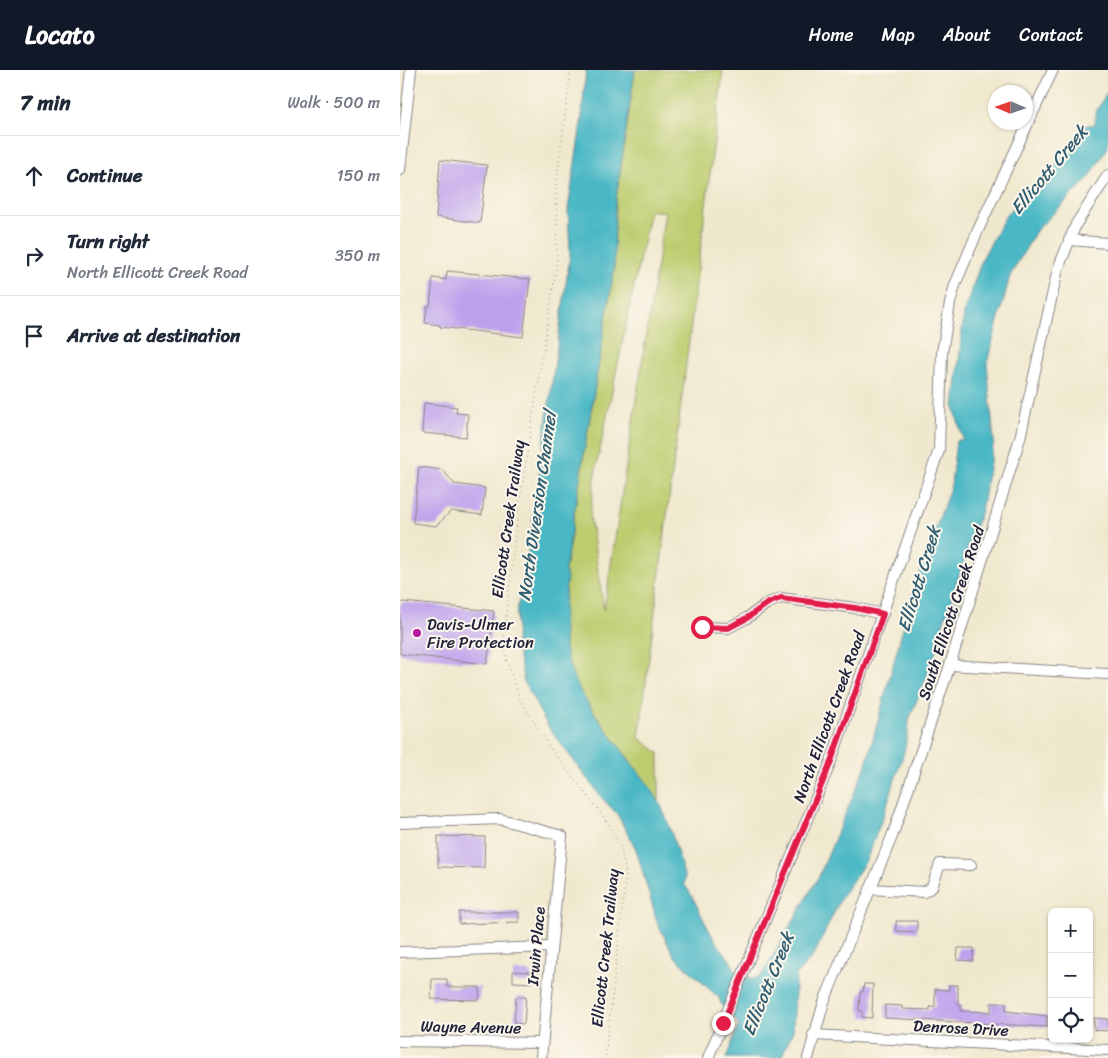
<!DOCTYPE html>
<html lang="en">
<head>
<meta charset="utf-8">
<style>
  :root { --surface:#fff; --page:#f2f2f3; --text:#1f2937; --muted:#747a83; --line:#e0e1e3; --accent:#111827 }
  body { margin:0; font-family:Sriracha,sans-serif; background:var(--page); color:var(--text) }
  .controls { position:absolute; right:15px; bottom:15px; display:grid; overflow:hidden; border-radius:8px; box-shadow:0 1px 4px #0004 }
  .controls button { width:45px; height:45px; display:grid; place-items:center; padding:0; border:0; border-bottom:1px solid var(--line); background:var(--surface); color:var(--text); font:25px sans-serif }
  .compass { position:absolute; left:588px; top:15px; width:45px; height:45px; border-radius:50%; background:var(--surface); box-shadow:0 1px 4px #0004; rotate:272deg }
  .stop { position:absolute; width:15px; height:15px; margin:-11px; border:4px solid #e11d48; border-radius:50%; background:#fff }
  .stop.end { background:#e11d48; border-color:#fff; box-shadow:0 1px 5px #0008 }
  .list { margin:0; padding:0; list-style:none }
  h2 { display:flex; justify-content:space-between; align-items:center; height:65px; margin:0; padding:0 20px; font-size:21px }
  h2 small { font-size:16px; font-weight:400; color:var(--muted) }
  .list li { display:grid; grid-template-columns:32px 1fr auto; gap:15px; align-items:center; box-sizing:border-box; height:80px; padding:0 20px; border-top:1px solid var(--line) }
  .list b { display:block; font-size:19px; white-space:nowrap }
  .list p { margin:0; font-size:16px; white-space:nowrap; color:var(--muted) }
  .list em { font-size:16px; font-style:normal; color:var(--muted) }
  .icon { flex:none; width:28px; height:28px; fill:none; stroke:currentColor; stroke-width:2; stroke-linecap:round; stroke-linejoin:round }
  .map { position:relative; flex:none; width:708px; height:988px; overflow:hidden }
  header { display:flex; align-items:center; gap:30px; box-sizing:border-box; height:70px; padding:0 25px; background:var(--accent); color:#fff }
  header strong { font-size:24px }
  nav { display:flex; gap:28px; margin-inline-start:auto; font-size:18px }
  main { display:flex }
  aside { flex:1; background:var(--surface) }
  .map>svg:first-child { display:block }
</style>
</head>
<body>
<header>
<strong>Locato</strong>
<nav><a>Home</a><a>Map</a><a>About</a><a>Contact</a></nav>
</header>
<main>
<aside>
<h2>7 min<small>Walk · 500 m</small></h2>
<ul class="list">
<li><svg class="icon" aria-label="ahead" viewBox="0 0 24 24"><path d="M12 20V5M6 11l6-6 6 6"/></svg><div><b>Continue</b></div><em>150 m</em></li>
<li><svg class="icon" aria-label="right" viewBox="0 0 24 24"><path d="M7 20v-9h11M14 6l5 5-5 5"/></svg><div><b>Turn right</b><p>North Ellicott Creek Road</p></div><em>350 m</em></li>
<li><svg class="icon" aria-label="arrive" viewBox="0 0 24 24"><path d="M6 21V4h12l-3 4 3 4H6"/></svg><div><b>Arrive at destination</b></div></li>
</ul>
</aside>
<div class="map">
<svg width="708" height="988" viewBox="0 0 708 988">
  <rect width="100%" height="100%" fill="#fbf7ec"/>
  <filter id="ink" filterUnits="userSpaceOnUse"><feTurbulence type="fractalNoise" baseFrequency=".02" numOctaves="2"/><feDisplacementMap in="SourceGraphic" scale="10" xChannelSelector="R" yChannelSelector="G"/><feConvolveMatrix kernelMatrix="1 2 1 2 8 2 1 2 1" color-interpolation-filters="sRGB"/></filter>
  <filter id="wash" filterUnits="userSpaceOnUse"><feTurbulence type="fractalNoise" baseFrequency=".0096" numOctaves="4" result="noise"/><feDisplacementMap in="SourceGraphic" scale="20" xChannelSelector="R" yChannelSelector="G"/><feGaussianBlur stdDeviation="1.12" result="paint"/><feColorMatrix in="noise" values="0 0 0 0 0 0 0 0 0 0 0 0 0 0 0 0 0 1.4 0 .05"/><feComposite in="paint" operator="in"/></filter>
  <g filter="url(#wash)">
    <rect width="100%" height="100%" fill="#f0e8ce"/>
    <path fill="#bdcc6e" stroke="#707754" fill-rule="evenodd" d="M 235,0 L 323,0 L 239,668 L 259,683 L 259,732 L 179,621 L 168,597 L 162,562 L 165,500 L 214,200 L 215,136 ZM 250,140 L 265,142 L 204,540 L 190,446 L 196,398 Z"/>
    <path fill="#4ab7c5" stroke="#366c80" d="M 186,0 L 235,0 L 215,136 L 214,200 L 165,500 L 167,508 C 155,601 175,617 228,688 C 238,702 251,716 259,732 C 271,755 277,783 285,808 L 284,814 C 297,831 303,852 315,870 C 322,880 330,888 335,900 L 353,909 L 362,905 L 419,806 L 466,695 L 512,525 L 551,415 L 556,371 L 563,369 L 554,337 L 564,242 L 582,189 L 606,145 L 657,93 L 672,73 L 685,65 L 682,56 L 695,54 L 696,42 L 708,21 L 708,77 L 689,108 L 636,161 L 610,206 L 587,293 L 594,371 L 581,441 L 551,529 L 560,532 L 558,544 L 546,544 L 532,594 L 510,647 L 505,679 L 484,744 L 466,791 L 442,826 L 414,885 L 396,905 L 393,961 L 381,988 L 326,988 L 339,955 C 334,945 321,939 319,928 L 275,887 L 258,855 L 236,779 L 217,744 L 200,726 L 147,655 L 124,612 L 116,574 L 117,540 L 129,476 L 170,185 L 168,139 L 181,54 Z"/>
    <g id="blocks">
      <g fill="#bea1ec">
        <polygon points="40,90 87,95 80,153 36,147"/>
        <polygon points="47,201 130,209 123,267 40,257 40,255 25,253 27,236 30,236 33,208 46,210"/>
        <polygon points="24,333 57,337 56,343 68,344 66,367 22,363"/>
        <polygon points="19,397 43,400 54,414 85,418 82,445 51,441 36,456 13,453"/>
        <polygon points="3,532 94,541 87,594 0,584 0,534"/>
        <polygon points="38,766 85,767 84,798 38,797"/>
        <polygon points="59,842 119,842 119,852 59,854"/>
        <polygon points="496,851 517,851 517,862 496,861"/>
        <polygon points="558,878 574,878 573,891 557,890"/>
        <polygon points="113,901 131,902 131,913 113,912"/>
        <polygon points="32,909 47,909 47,917 80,917 79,930 31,929"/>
        <polygon points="464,914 473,914 472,948 462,947 462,941 459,941 460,922 463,922"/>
        <polygon points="549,915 558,915 558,934 561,935 561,941 591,942 591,933 606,933 606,941 647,946 647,957 485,948 485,935 502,936 502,939 530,940 530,937 535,937 535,919 549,920"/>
        <polygon points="116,927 126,927 124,954 114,953"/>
        <polygon points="694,948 708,949 708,961 694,960"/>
      </g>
    </g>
  </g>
  <g filter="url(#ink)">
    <use href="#blocks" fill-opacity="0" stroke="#898584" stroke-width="1"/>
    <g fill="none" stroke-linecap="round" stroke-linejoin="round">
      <g stroke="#898584" stroke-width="12">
        <g id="minor">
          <polyline points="0,100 11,0"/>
          <polyline points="669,170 708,173"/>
          <polyline points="302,557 328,558 347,548 368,533 381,528 455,538 483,544"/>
          <polyline points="550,595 708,604"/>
          <polyline points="0,753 100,749 162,766 141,988"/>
          <polyline points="470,819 524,822 532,817 540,794 571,795"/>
          <polyline points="0,882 151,877"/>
          <polyline points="413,965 708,980"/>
          <polyline points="0,971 142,973"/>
          <polyline points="308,988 430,694 539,380 542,283 550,233 555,215 579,158 653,0"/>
          <polyline points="408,988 424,932 493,764 550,595 620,368 658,199 676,154 708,105"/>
        </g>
      </g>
      <polyline stroke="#898584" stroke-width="1" stroke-dasharray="1 4" stroke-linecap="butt" points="171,0 156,114 157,192 118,442 104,562 106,589 120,629 150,678 204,747 221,778 226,805 205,988"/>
      <use href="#minor" stroke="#fff" stroke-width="10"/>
    </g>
  </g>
  <g fill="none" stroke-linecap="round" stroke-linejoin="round" filter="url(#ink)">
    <polyline stroke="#e11d48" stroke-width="6" points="302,557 328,558 347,548 368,533 381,528 455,538 483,544 430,694 323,953"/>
  </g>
  <circle fill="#b5179e" stroke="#fbf7ec" stroke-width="2" cx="17" cy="563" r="5"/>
  <g text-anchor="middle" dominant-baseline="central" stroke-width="4" stroke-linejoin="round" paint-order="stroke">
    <g font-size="16" fill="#22223b" stroke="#fbf7ec">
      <text transform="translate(108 449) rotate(-82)">Ellicott Creek Trailway</text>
      <text transform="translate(551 543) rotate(-72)">South Ellicott Creek Road</text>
      <text transform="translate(429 647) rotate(-70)">North Ellicott Creek Road</text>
      <text transform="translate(136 876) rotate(-85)">Irwin Place</text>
      <text transform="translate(205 878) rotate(-84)">Ellicott Creek Trailway</text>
      <text transform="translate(71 957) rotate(1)">Wayne Avenue</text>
      <text transform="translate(561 958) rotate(3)">Denrose Drive</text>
    </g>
    <g font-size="16" fill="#22223b" stroke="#fbf7ec" text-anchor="start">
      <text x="27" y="554">Davis-Ulmer<tspan x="27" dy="18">Fire Protection</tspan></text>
    </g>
    <g font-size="18" font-style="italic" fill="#325e72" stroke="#fbf7ec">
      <text transform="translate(649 100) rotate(-50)">Ellicott Creek</text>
      <text transform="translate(137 436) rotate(-82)">North Diversion Channel</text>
      <text transform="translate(519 509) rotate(-73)">Ellicott Creek</text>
      <text transform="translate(368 914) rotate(-68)">Ellicott Creek</text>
    </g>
  </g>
</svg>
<div class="controls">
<button>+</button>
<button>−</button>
<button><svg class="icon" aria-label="locate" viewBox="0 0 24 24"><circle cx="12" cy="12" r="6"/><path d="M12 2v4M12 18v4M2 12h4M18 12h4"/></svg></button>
</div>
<svg class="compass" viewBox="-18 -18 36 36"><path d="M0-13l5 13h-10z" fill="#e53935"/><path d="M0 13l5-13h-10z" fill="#747a83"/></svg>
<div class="stop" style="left:302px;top:557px"></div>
<div class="stop end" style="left:323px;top:953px"></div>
</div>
</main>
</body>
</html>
